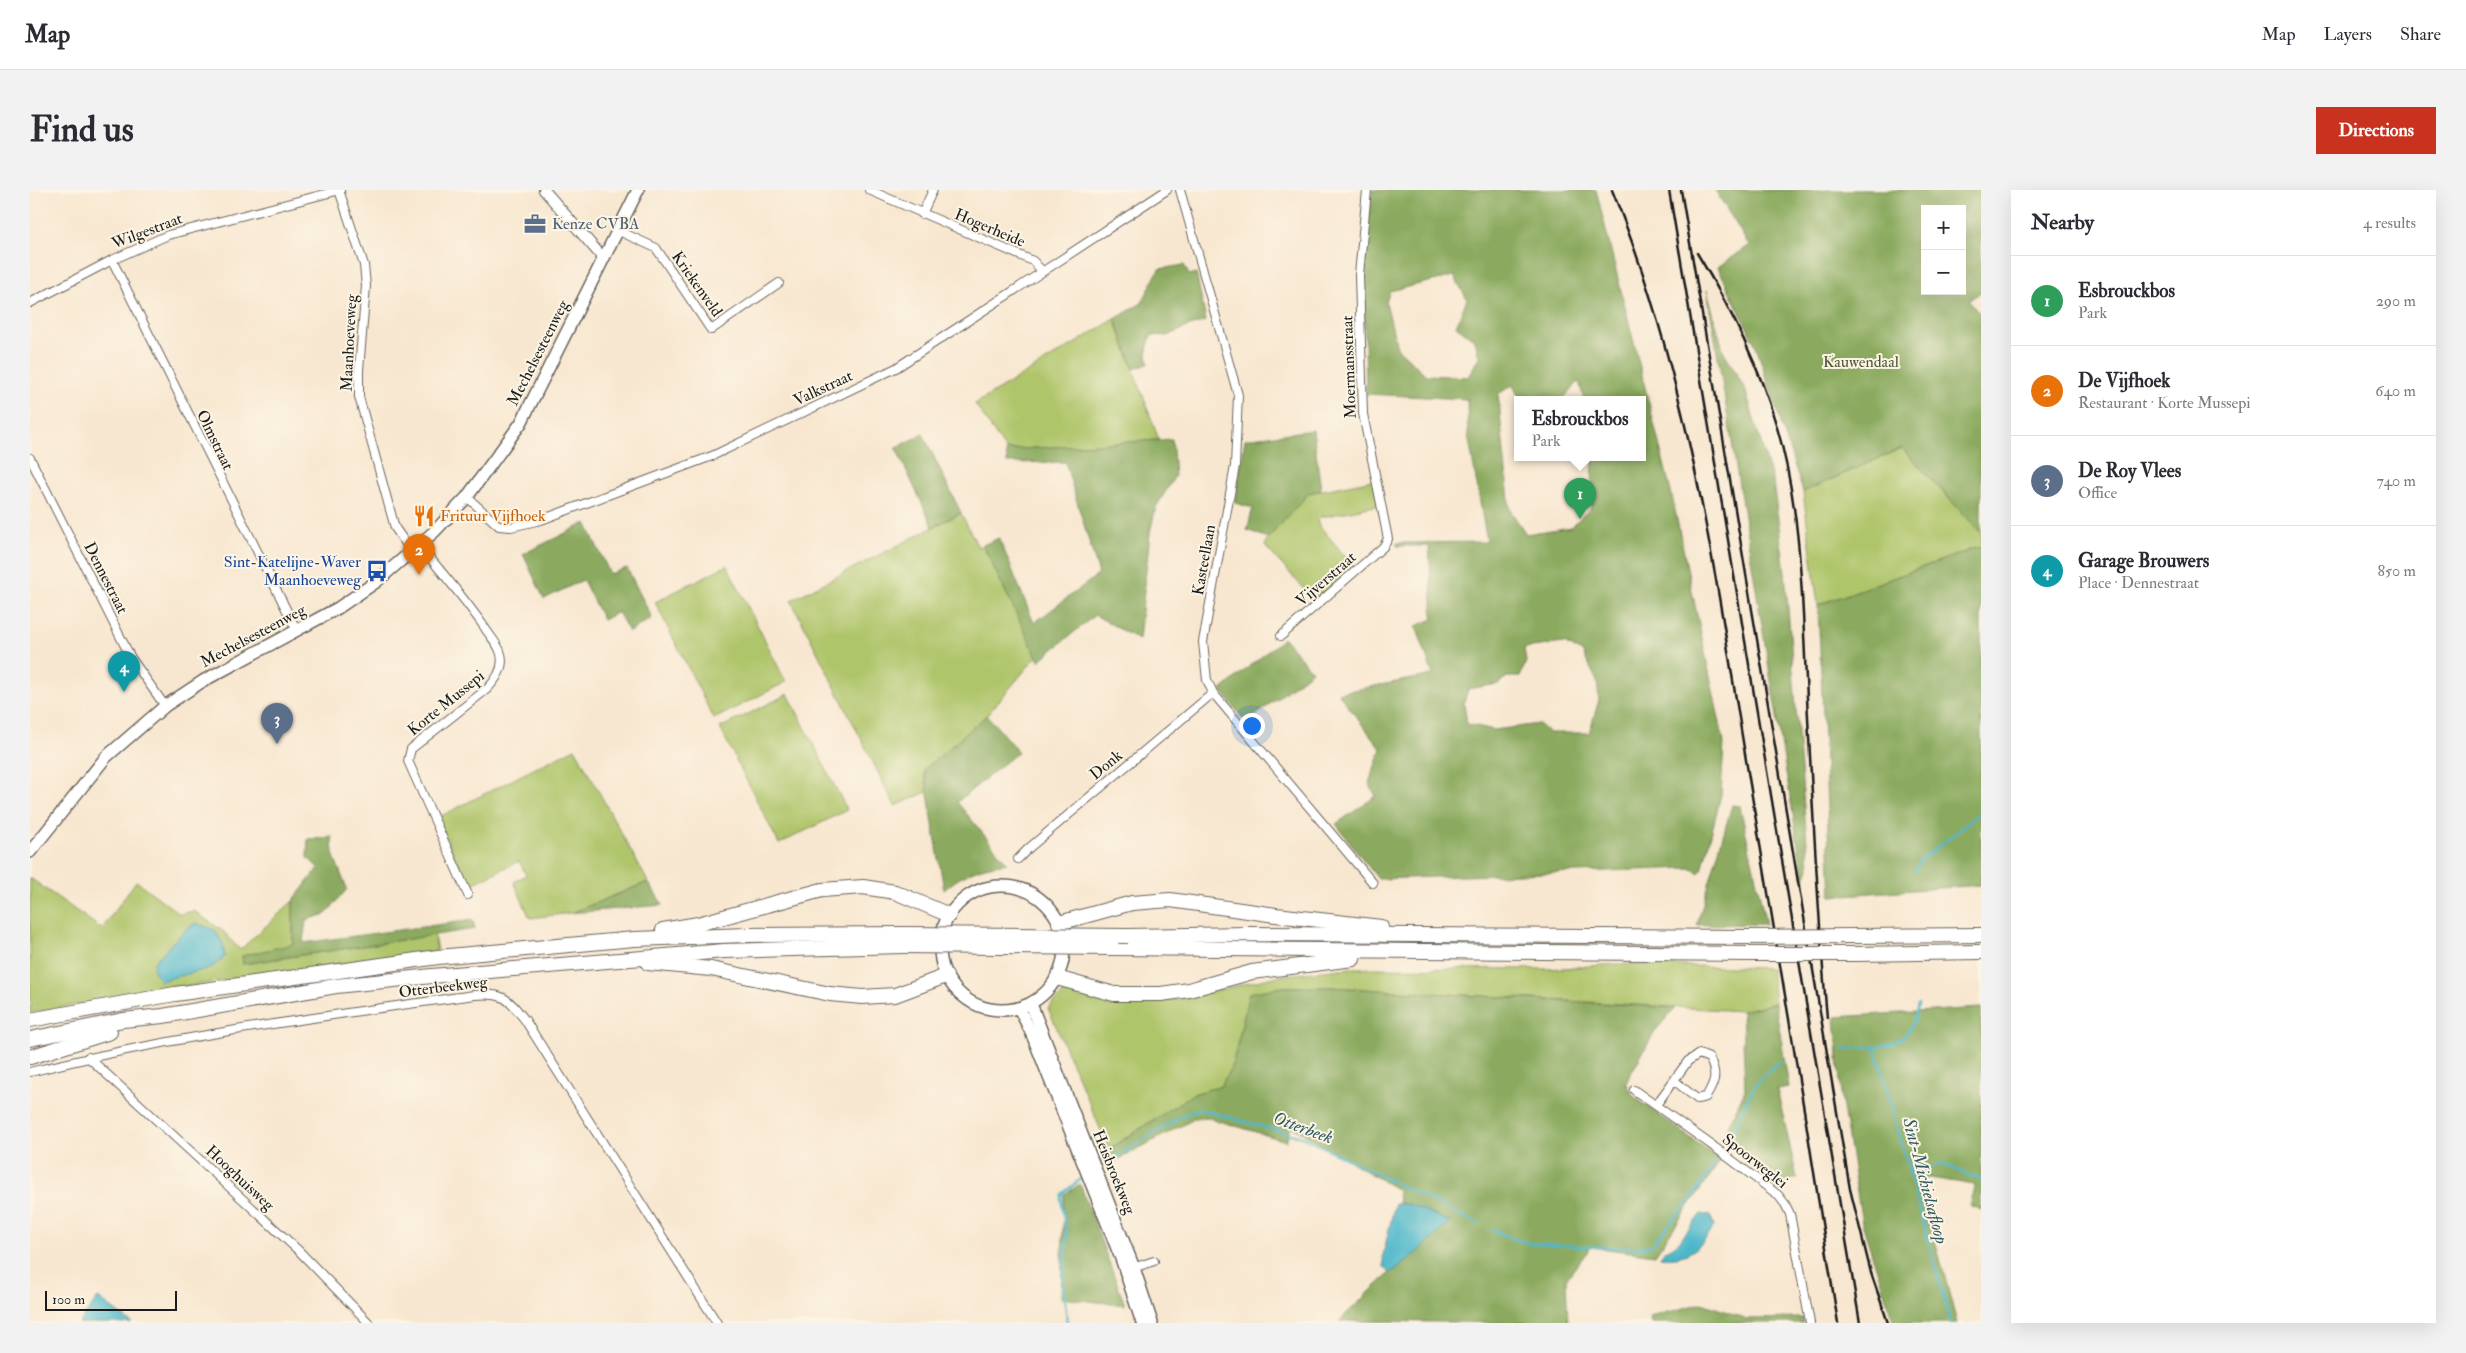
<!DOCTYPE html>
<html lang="en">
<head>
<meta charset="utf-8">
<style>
  :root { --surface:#fff; --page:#f2f2f3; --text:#2b2b33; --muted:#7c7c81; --line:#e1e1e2; --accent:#c8321e }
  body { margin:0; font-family:"IM FELL Double Pica",serif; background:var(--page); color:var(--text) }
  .controls { position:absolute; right:15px; top:15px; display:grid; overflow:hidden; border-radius:0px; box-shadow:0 5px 20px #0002 }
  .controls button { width:45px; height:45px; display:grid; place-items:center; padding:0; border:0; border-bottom:1px solid var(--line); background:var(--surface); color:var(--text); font:25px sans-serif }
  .scale { position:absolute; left:15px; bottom:12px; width:132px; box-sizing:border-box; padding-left:5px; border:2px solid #1c1c1c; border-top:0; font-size:14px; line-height:18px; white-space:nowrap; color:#1c1c1c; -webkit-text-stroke:4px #fcf5e5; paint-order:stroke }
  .you { position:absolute; left:1221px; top:535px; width:18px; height:18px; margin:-12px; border:4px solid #fff; border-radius:50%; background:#1a73e8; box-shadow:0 0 0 8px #1a73e833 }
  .badge { display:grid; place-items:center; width:32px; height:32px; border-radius:50%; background:var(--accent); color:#fff; font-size:16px; font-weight:700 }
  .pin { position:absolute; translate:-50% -41px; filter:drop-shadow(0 1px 2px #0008) }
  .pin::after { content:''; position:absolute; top:26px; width:18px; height:15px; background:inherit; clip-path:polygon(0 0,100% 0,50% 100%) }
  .popup { position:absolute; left:1484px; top:206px; width:132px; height:65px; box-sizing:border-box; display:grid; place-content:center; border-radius:0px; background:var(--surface); filter:drop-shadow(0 1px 4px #0005); font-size:16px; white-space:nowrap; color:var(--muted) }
  .popup b { font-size:19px; color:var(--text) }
  .popup::after { content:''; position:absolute; left:50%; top:100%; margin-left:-10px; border:10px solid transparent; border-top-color:var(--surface) }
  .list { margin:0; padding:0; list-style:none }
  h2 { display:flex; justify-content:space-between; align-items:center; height:65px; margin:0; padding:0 20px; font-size:21px }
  h2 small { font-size:16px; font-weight:400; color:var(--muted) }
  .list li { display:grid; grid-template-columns:32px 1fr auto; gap:15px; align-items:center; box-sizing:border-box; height:90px; padding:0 20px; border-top:1px solid var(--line) }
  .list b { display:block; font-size:19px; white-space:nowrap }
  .list p { margin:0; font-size:16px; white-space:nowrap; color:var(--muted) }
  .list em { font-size:16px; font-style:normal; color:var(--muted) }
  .map { position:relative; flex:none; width:1951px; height:1133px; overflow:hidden; border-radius:0px }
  header { display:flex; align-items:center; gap:30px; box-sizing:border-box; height:70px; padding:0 25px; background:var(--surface); border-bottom:1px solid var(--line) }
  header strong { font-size:24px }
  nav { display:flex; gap:28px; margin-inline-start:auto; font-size:18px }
  .intro { display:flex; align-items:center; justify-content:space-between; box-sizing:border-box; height:120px; padding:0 30px }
  h1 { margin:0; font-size:35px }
  .button { padding:12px 22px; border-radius:0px; background:var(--accent); color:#fff; font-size:18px; font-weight:700 }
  main { display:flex; gap:30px; padding:0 30px }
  aside { flex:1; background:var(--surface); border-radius:0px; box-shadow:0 5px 20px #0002 }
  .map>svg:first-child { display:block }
</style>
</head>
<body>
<header>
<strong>Map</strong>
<nav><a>Map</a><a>Layers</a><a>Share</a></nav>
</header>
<div class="intro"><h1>Find us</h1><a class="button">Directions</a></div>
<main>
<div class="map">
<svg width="1951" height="1133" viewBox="0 0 1951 1133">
  <rect width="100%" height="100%" fill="#fcf5e5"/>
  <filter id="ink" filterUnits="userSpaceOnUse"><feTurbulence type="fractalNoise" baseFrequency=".02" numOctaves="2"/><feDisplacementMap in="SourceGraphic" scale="10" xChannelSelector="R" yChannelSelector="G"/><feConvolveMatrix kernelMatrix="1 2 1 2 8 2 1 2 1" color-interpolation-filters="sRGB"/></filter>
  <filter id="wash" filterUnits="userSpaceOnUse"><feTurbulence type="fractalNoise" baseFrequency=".0096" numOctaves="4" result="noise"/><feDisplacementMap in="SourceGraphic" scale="20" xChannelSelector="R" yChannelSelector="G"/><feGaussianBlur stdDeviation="1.12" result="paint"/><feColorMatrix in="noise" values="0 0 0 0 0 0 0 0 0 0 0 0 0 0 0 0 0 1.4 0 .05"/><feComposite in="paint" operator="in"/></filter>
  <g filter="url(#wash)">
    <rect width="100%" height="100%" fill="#f8e7d0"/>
    <g fill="#afc56a" stroke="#667043" fill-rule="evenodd">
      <polygon points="1085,129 1129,250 976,260 945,214"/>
      <polygon points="1872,258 1951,343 1951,356 1788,415 1773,302"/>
      <polygon points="1343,290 1349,315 1287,328 1288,334 1325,378 1286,412 1235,356 1238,348 1279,303"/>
      <polygon points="931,323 948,357 953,355 1007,466 957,525 894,580 899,601 865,616 761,410"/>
      <polygon points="697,375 756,492 684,529 625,412"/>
      <polygon points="758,504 817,620 749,654 690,538"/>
      <polygon points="545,558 618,692 541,723 500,728 484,692 496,685 489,671 438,696 407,628"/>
      <path d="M 0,688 L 72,739 L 106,691 L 150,724 L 164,721 L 193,741 L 210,760 L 263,711 L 263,755 L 212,766 L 213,774 L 404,745 L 407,761 L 145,798 L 0,823 L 0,816 L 3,815 L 0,813 ZM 157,738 L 147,786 L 130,791 L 124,772 Z"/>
      <polygon points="1587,774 1741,778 1745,813 1712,821 1300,797 1252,797 1219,803 1203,873 1191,896 1163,904 1079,959 1018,818 1034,803 1042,801 1083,812 1115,813 1151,809 1248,786 1320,778 1519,779"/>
    </g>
    <g fill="#8baa5e" stroke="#54633d" fill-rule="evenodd">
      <path d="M 1342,0 L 1566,0 L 1642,306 L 1694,553 L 1691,605 L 1672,680 L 1668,683 L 1660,678 L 1348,689 L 1306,634 L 1346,606 L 1339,593 L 1351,559 L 1308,503 L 1403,485 L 1386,436 L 1403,429 L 1399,356 L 1367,356 L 1367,353 L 1457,352 L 1438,244 L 1437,209 L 1336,204 L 1334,85 ZM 1424,86 L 1437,109 L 1426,136 L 1445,150 L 1449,167 L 1438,187 L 1396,185 L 1367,158 L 1356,112 L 1360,101 ZM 1549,191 L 1554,210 L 1612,210 L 1612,268 L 1563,268 L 1561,318 L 1541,337 L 1496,344 L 1480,320 L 1468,204 L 1483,195 L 1490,210 L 1532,210 ZM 1534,453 L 1552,462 L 1567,491 L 1569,510 L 1559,543 L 1520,543 L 1509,534 L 1464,540 L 1437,534 L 1434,513 L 1438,499 L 1468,494 L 1477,487 L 1490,487 L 1496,472 L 1494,458 Z"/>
      <path d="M 1685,0 L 1951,0 L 1951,102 L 1939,110 L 1951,125 L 1951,343 L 1872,258 L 1773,302 L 1726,156 L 1688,77 L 1719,55 ZM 1895,19 L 1932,19 L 1932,101 L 1895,101 Z"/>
      <polygon points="1154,75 1159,85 1166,83 1176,131 1157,137 1138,146 1121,145 1117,159 1118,174 1104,179 1085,129 1112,113 1129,79"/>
      <polygon points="1677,100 1693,160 1715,199 1743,292 1755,382 1779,678 1774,692"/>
      <polygon points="1283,240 1291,300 1279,303 1238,348 1217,340 1223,318 1205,313 1215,249"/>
      <polygon points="893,244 931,323 903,337 866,258"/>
      <polygon points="1142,249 1145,286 1126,317 1120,342 1109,450 1065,425 1009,471 953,355 969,348 1004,433 1069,384 1035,272 977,273 976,260"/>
      <polygon points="556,333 580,384 597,378 622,428 599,442 588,422 573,430 553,390 514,409 493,364"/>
      <polygon points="1951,356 1951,695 1801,706 1788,415"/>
      <polygon points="1254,448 1282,481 1216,533 1191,500"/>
      <path d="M 957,525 L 988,562 L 927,612 L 977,673 C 949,677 935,682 914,700 L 894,580 Z"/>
      <polygon points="1702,615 1710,616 1736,734 1667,735"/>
      <polygon points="302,647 303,664 317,699 296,724 276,730 273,753 443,730 445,739 213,774 212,766 263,754 263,711 288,678 277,667 278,649"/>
      <polygon points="618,692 633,715 541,723"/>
      <polygon points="1252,797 1300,797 1645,818 1626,840 1596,892 1603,906 1691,970 1625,1065 1561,1057 1536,1089 1538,1133 1309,1131 1408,1037 1369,1015 1368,1000 1261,936 1256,951 1179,928 1164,929 1085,971 1079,959 1163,904 1191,896 1203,873 1219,803"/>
      <polygon points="1745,813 1759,897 1747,899 1767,988 1744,995 1692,949 1715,900 1712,821"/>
      <polygon points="1951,818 1951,1020 1939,1015 1945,995 1888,986 1927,1133 1864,1133 1832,1033 1811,905 1805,827"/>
      <polygon points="1050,994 1095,1115 1031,1108 1034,1005"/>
      <polygon points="1672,1113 1717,1129 1773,1128 1774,1133 1621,1133 1620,1127"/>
    </g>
    <g fill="#4db7ca" stroke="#346a73">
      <polygon points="166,733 185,740 193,754 195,767 181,778 130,791 123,779 124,772 157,738"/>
      <polygon points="1365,1013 1381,1015 1420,1032 1379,1070 1360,1083 1354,1077 1353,1065"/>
      <path d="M 1671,1024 L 1681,1026 L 1684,1036 C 1671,1058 1658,1070 1630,1067 L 1635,1060 L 1648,1053 Z"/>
      <polygon points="68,1108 102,1133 49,1133"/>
    </g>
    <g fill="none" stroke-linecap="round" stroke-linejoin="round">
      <g stroke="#4db7ca" stroke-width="2.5">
        <polyline points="1885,681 1890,671 1951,622"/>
        <polyline points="1845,856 1921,1133"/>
        <path d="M 1813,859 C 1852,856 1881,861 1888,814"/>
        <path d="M 1699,951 C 1712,922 1722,886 1752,871"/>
        <polyline points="1088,966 1153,925 1168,919 1275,948 1448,1034"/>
        <polyline points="1074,975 1081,970"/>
        <polyline points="1879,979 1894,982 1911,973 1951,990"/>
        <polyline points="1462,1040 1487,1050 1503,1054 1595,1058 1621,1056 1665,1004 1686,971"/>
        <polyline points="1037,1133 1033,1086 1037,1047 1031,1009 1032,1004 1051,989"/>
      </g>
    </g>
  </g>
  <g filter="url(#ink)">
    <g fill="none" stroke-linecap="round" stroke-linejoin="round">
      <g stroke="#69635b" stroke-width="10">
        <g id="minor">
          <polyline points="309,0 334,75 336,96 329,180 329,207 365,338 382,362"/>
          <polyline points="839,0 1003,71 1012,81"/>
          <polyline points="1150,0 1208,205 1205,276 1173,452 1177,490 1183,503 1343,693"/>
          <polyline points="892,24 903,0"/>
          <polyline points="587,40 626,58 681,140 749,93"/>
          <polyline points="82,70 267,441"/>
          <polyline points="0,113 82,70 138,45 310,0"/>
          <polyline points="0,268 101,468 135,516"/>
          <polyline points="437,307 469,336 481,337 511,330 682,266 866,178 1137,0"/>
          <path d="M 389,355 C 412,382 435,409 455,438 C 459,445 467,453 470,461 C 476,476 467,489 457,499 L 381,559 L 378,571 L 438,705"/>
          <polyline points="1251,446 1353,357 1358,349 1333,224 1329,85 1337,0"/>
          <polyline points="988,669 999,658 1183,503"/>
          <polyline points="58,867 269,1061 339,1133"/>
          <path d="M 0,882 C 146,845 295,826 444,805 C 473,802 478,808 495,830 L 687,1133"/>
          <polyline points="1604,900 1687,959 1748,1005 1755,1014 1760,1024 1780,1133"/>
          <path d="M 1626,915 L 1658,871 L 1669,864 L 1679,868 C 1688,884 1685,892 1676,907 L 1667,909 L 1645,891"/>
          <polyline points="1100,1079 1124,1071"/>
        </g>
      </g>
      <g stroke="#69635b" stroke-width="12">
        <polyline id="tertiary" points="514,0 573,68"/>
      </g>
      <g stroke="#69635b" stroke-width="14">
        <g id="secondary">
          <polyline points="0,662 76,567 135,516 173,491 308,418 346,392 405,341 437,307 491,233 608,0"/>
          <circle cx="972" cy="758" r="62"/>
          <polyline points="1001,814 1104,1078 1122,1133"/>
          <polyline points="989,818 1001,842 1092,1071 1112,1133"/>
        </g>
      </g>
      <g stroke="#69635b" stroke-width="16">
        <g id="trunk">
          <polyline points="1029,733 1102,713 1140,710 1246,725 1351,737"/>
          <polyline points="633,740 668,734 792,700 833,697 865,702 919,725"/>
          <polyline points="1098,746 1219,744 1717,747"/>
          <polyline points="1823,746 1951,745"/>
          <polyline points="1083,758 1719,764"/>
          <polyline points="1825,764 1951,762"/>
          <polyline points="618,773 681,779 800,804 832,807 865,805 916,786"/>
          <polyline points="1027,788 1084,804 1131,804 1159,800 1222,782 1323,769"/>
          <polyline points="0,830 145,804 408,767 604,749 717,745 874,744"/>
          <polyline points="0,849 93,830 133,826 306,796 402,786 694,761 873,756"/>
          <polyline points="0,867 80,842"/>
        </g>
      </g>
      <use href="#minor" stroke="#fff" stroke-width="8"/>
      <use href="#tertiary" stroke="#fff" stroke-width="10"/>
      <use href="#secondary" stroke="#fff" stroke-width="11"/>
      <use href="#trunk" stroke="#fff" stroke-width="14"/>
      <g stroke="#1c1c1c" stroke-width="2.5">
        <path d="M 1582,0 C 1657,183 1684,377 1716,570 C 1747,758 1779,945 1808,1133"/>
        <polyline points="1639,0 1830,1133"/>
        <polyline points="1651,0 1820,999 1841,1083 1858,1133"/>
        <path d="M 1667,63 C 1700,117 1728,173 1746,234 C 1771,316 1772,404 1776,489 C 1782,602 1787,715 1797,828"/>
      </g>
      <g stroke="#69635b" stroke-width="16" stroke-linecap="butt">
        <g id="trunk-bridge">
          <polyline points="874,744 1098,746"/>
          <polyline points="1717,747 1823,746"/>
          <polyline points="873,756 1083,758"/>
          <polyline points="1719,764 1825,764"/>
        </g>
      </g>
      <use href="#trunk-bridge" stroke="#fff" stroke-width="14"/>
    </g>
  </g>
  <defs>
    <g id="office-bare" transform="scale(1.725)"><path d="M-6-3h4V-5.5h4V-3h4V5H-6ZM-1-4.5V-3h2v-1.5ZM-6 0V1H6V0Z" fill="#5c6f8a" stroke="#fcf5e5" stroke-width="2.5" paint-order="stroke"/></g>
    <g id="restaurant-bare" transform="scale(1.725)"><path d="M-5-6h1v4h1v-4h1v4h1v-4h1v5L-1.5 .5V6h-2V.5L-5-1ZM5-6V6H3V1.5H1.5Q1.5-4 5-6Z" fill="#e8710a" stroke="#fcf5e5" stroke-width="2.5" paint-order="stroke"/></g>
    <g id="bus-bare" transform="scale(1.725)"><path d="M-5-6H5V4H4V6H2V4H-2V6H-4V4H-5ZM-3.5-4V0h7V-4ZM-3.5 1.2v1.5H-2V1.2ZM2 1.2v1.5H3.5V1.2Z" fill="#1a4fb4" stroke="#fcf5e5" stroke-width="2.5" paint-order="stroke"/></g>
  </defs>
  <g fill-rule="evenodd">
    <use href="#office-bare" x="505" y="34"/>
    <use href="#restaurant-bare" x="394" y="326"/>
    <use href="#bus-bare" x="347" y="381"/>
  </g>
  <g text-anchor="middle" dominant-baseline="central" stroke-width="4" stroke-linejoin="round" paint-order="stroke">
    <g font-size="16" fill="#4e5e75" stroke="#fcf5e5" text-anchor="start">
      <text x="522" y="34">Kenze CVBA</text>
    </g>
    <g font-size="16" fill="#1c1c1c" stroke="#fcf5e5">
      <text transform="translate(960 38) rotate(23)">Hogerheide</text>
      <text transform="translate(117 41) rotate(-21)">Wilgestraat</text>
      <text transform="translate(667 94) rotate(55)">Kriekenveld</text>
      <text transform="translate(319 153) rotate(-87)">Maanhoeveweg</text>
      <text transform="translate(508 163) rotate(-63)">Mechelsesteenweg</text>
      <text transform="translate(1319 177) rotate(-92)">Moermansstraat</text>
      <text transform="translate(793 198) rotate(-25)">Valkstraat</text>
      <text transform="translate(185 250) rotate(64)">Olmstraat</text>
      <text transform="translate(1174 370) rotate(-80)">Kasteellaan</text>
      <text transform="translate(76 388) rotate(63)">Dennestraat</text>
      <text transform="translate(1296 389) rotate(-41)">Vijverstraat</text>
      <text transform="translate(223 446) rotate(-28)">Mechelsesteenweg</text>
      <text transform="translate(416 513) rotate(-39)">Korte Mussepi</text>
      <text transform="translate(1076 575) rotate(-40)">Donk</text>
      <text transform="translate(413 797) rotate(-7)">Otterbeekweg</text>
      <text transform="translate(1725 971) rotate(38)">Spoorweglei</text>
      <text transform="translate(1084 982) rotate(68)">Heisbroekweg</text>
      <text transform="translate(210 988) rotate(43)">Hooghuisweg</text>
    </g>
    <g font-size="16" fill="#4f5737" stroke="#fcf5e5">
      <text x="1831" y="172">Kauwendaal</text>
    </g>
    <g font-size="16" fill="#c56008" stroke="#fcf5e5" text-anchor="start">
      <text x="410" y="326">Frituur Vijfhoek</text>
    </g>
    <g font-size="16" fill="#164399" stroke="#fcf5e5" text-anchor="end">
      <text x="331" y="372">Sint-Katelijne-Waver<tspan x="331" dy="18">Maanhoeveweg</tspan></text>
    </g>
    <g font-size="18" font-style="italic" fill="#305a62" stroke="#fcf5e5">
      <text transform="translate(1273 938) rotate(20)">Otterbeek</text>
      <text transform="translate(1895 991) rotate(75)">Sint-Michielsafloop</text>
    </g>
  </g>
</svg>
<div class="controls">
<button>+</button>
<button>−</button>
</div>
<div class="scale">100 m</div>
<div class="you"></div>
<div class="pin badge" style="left:1550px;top:329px;background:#2e9e5b">1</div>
<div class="popup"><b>Esbrouckbos</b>Park</div>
<div class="pin badge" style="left:389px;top:385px;background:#e8710a">2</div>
<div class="pin badge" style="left:247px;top:554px;background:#5c6f8a">3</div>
<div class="pin badge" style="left:94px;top:502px;background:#0f9aa8">4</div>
</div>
<aside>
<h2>Nearby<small>4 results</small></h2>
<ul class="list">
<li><span class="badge" style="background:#2e9e5b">1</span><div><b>Esbrouckbos</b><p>Park</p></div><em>290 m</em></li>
<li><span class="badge" style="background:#e8710a">2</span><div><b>De Vijfhoek</b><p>Restaurant · Korte Mussepi</p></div><em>640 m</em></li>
<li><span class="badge" style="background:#5c6f8a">3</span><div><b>De Roy Vlees</b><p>Office</p></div><em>740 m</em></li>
<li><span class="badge" style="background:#0f9aa8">4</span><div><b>Garage Brouwers</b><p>Place · Dennestraat</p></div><em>850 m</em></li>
</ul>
</aside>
</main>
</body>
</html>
